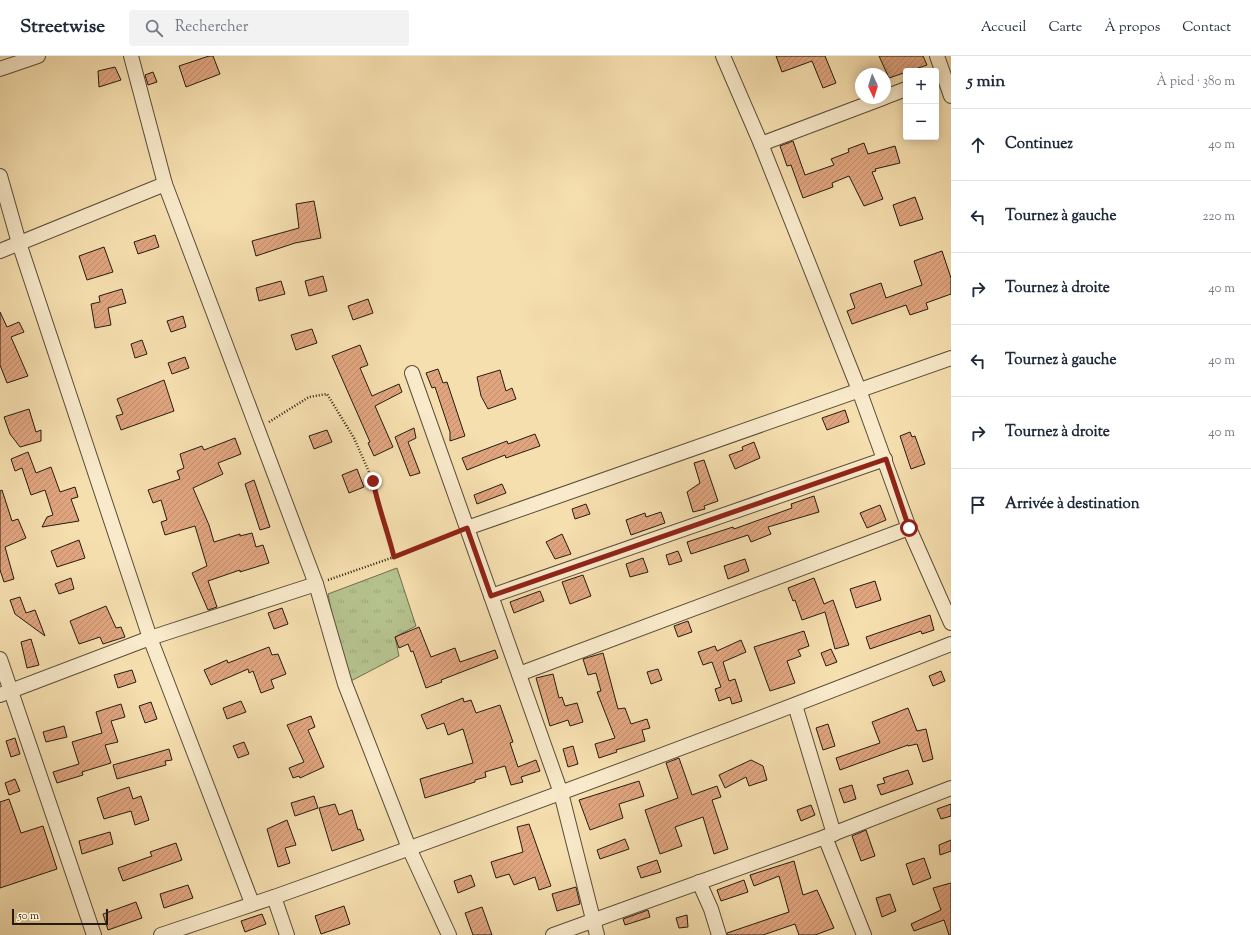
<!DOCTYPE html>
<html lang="fr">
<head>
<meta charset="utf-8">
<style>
  :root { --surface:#fff; --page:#f2f2f3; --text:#1f2937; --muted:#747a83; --line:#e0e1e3 }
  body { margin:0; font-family:"Sorts Mill Goudy",serif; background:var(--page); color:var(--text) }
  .controls { position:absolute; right:12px; top:12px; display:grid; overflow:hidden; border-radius:4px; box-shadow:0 2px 10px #0003 }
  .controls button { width:36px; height:36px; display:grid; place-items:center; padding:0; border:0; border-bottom:1px solid var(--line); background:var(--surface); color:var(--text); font:20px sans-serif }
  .compass { position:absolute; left:855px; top:12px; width:36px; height:36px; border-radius:50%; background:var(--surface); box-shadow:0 2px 10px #0003; rotate:176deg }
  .scale { position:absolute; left:12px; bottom:10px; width:96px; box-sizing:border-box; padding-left:4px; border:2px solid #251c11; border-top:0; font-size:11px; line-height:14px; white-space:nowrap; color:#251c11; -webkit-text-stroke:3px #f9eacb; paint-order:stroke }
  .stop { position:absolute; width:12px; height:12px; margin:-9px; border:3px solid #8f2418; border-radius:50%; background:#fff }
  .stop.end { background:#8f2418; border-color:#fff; box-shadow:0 1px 4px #0008 }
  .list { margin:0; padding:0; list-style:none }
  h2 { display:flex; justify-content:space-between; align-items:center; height:52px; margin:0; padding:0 16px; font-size:17px }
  h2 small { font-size:13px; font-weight:400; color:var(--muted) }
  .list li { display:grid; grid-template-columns:26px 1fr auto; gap:12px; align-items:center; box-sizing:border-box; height:72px; padding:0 16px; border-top:1px solid var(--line) }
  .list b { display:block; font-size:15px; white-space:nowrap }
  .list em { font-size:13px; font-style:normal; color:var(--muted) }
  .icon { flex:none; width:22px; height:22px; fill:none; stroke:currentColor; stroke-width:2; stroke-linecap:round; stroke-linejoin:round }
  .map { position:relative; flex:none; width:951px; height:879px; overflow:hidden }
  header { display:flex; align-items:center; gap:24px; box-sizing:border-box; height:56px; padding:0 20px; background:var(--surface); border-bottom:1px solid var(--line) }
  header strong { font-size:19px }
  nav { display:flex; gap:22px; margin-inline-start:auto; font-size:14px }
  .search { width:280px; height:36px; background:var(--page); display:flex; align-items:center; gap:10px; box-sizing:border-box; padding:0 14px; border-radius:4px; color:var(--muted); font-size:15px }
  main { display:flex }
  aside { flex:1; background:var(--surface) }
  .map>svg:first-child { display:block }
</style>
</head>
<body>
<header>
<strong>Streetwise</strong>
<div class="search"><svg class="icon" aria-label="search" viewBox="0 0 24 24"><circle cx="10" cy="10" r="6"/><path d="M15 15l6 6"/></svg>Rechercher</div>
<nav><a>Accueil</a><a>Carte</a><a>À propos</a><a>Contact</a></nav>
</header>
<main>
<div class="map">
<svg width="951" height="879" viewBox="0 0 951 879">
  <defs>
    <pattern id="grass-tufts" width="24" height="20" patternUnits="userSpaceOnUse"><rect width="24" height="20" fill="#b6c38f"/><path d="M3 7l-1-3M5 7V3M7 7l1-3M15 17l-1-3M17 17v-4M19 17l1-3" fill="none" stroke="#9ca77a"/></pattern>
    <pattern id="building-hatch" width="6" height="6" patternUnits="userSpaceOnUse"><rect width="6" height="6" fill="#e0a57f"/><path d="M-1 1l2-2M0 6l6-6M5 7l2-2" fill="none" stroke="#c08d6d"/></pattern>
  </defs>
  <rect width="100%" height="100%" fill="#f6dfaf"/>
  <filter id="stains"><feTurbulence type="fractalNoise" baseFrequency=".005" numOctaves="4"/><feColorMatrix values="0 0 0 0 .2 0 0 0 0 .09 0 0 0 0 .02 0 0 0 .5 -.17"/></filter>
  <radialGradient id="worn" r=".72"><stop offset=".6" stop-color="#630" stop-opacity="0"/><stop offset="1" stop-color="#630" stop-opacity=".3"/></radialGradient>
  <polygon fill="url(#grass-tufts)" stroke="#6e7050" points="397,512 416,570 395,581 399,600 345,628 328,538"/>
  <g fill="url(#building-hatch)" stroke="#251c11">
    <polygon points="209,0 213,0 220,18 186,31 179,10"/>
    <polygon points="776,0 825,0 836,27 823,32 812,5 782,16"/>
    <polygon points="879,0 923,0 927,9 889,22"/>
    <polygon points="115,11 121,24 99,31 98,15"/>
    <polygon points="153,16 157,26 148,29 145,19"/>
    <polygon points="793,85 805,119 834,109 831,103 849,96 848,93 864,87 868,98 895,90 900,107 875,113 876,115 872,116 883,143 864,150 849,120 832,127 833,131 803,142 791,109 787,110 780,90"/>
    <polygon points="915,141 923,163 900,170 893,149"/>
    <polygon points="314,145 321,182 295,187 256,200 252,185 299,172 296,148"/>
    <polygon points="155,179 159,191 138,198 134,186"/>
    <polygon points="104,191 113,216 87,224 79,200"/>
    <polygon points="942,195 951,222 951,238 926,247 928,253 910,259 906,249 852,268 847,255 855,252 850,238 881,227 886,242 922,229 914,205"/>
    <polygon points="323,220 327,235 309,240 305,225"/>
    <polygon points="281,225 285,238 259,245 256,232"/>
    <polygon points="122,233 126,247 108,252 111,269 95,272 91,248 100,246 99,240"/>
    <polygon points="368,243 373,257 353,264 348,250"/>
    <polygon points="0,256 7,271 19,266 24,276 11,281 28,320 7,327 0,309"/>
    <polygon points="183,260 186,271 171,276 167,265"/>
    <polygon points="312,273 317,287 296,294 291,279"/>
    <polygon points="142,284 147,298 135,302 131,288"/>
    <polygon points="360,289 368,309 360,312 372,340 399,328 402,336 375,350 393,391 374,400 368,387 370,386 332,300"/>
    <polygon points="185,301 189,312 172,318 168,307"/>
    <polygon points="438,313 443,327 447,326 465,380 450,385 450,376 435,331 432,332 426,317"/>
    <polygon points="500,314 506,335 512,332 516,343 488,353 481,340 477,321"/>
    <polygon points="164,324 174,355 121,374 116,360 123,358 117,343"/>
    <polygon points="29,353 36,376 41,374 41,385 20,391 10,378 4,361"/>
    <polygon points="845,354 849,366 827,374 822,362"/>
    <polygon points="414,372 416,382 408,386 420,417 410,420 395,381"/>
    <polygon points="327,374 332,386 314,393 309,380"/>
    <polygon points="910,376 912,381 915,380 925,408 911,413 900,380"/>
    <polygon points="535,378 540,390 506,402 505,399 467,414 462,402 507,385 508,388"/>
    <polygon points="235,382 241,398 218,407 223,418 193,432 209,469 214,486 240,478 240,480 252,477 256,491 263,489 269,507 240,516 240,514 208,525 217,551 208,554 192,517 207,510 195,470 165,479 161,466 167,464 161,444 153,447 148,434 180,423 177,415 184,412 180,398 202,390 204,394"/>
    <polygon points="754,386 760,402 735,413 729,399 743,394 742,391"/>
    <polygon points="28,396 36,417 51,411 60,436 75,431 78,441 71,443 79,465 42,471 47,461 53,459 45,434 31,439 22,412 15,415 11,403"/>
    <polygon points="704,404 718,445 704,450 705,453 693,456 687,436 700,427 694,407"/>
    <polygon points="357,413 364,431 349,437 342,419"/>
    <polygon points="254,424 270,471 260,474 245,428"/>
    <polygon points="502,428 506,437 477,448 474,439"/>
    <polygon points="2,434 12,465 18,463 26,482 5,491 14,523 4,526 0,514 0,435"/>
    <polygon points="814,440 819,456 768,471 771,478 751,486 748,479 691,498 687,486 733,471 734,473 792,452 791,448"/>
    <polygon points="586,448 590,458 575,463 572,453"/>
    <polygon points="880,449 886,464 867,472 860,457"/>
    <polygon points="661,456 665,467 631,479 626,464 645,457 646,461"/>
    <polygon points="562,478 571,498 555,503 546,486"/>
    <polygon points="79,484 85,502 57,511 51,495"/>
    <polygon points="678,495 682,505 669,509 666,499"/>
    <polygon points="643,502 648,516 630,521 626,508"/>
    <polygon points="745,503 749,515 728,523 724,510"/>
    <polygon points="583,519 591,540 570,548 562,526"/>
    <polygon points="71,522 74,533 59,538 55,528"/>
    <polygon points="814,522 824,548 833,544 849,589 835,593 825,556 802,564 795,544 793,545 788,532"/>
    <polygon points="875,525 881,544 856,552 850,533"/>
    <polygon points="540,535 544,545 514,557 510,546"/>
    <polygon points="20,541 26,557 35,554 45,580 15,558 10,544"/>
    <polygon points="106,550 116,572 121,571 125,581 103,588 100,581 79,588 70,565"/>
    <polygon points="282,552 288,568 274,573 268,557"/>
    <polygon points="930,559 934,574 922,578 921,575 870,593 866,581"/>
    <polygon points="688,565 692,576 678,581 674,570"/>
    <polygon points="419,571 431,601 455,592 460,606 495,594 498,602 441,624 442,626 426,632 413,595 411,596 408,588 399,592 395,581"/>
    <polygon points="804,575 809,590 798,594 801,600 787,605 795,627 770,635 754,591"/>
    <polygon points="31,583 39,609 27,612 21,586"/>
    <polygon points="741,584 746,596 723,606 729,625 735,623 742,645 732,648 730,641 719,645 715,633 721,631 712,606 703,609 698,596 715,590 717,595"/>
    <polygon points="269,591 272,599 278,598 286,618 271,624 274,632 261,637 253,615 249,617 248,613 211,629 204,614 227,604 228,607"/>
    <polygon points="831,593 837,606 826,610 821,597"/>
    <polygon points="603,597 618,653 625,652 631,668 647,663 650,672 642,674 645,685 616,694 617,696 599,702 595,688 615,682 597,636 601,635 596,617 588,619 583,603"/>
    <polygon points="658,613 662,624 651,628 647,616"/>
    <polygon points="132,614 136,626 118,632 114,619"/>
    <polygon points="941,615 945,625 933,630 929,620"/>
    <polygon points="553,618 559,642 562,641 565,650 577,647 583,666 570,670 568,664 550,670 536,622"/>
    <polygon points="463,642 464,646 471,644 476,657 500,649 513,686 510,687 518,711 536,704 540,715 521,721 523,726 511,729 505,710 485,716 486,721 475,724 475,726 425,742 420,723 473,707 463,673 448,679 444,667 427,673 421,659"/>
    <polygon points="241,645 246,656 227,663 223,652"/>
    <polygon points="151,646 157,663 145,667 139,650"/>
    <polygon points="121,648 125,661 111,665 118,686 105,689 111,707 82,716 83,719 57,727 53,716 79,708 72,686 102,677 96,656"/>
    <polygon points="908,652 917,675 926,673 933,703 923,706 917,688 908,690 908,689 840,714 836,702 880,687 872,666"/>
    <polygon points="311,660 315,671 308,674 324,711 300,722 299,720 293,722 289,712 304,706 287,669"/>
    <polygon points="828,668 835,690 823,694 816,672"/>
    <polygon points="64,670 67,681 46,686 43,676"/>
    <polygon points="15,682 20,698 11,701 6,685"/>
    <polygon points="244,686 249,698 238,702 233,690"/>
    <polygon points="573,690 578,708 568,711 563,693"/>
    <polygon points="169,693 172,704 165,705 166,709 117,723 113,709"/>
    <polygon points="679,702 692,739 717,730 721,741 712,744 728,793 714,798 703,761 675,771 682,790 660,798 645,754 678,742 666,707"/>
    <polygon points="751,704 763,710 767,724 749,730 746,721 725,732 719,719"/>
    <polygon points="908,714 913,728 881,739 877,729 885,727 883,722"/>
    <polygon points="15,723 20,735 9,739 5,727"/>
    <polygon points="639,725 644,740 619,748 623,762 590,774 579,744"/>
    <polygon points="852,729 856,743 844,747 839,733"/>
    <polygon points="129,731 133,743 141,740 149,764 135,769 131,755 104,763 97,742"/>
    <polygon points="314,740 318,752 295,760 291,747"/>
    <polygon points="9,743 21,777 43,770 57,813 0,832 0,746"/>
    <polygon points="335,748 339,759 352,754 358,774 360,773 364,784 332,795 319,752"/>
    <polygon points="951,748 951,760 941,763 937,753"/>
    <polygon points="811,749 815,759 801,765 797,754"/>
    <polygon points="287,764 296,789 285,792 290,807 278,811 267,773"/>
    <polygon points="529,768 551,830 539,834 535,821 514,829 509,818 496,822 491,806 523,796 517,771"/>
    <polygon points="866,774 875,800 861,805 852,780"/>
    <polygon points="110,776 113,788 82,798 79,785"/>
    <polygon points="625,783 629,793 600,803 597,794"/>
    <polygon points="951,784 951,795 940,799 939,789"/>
    <polygon points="176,787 182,804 123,825 118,812 152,800 150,796"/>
    <polygon points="924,802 931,822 913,829 906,808"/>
    <polygon points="657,804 661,816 641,822 637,811"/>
    <polygon points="794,805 803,839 817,834 834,872 815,879 799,879 795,868 763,879 727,879 727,877 789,856 779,820 754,830 750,819"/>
    <polygon points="471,819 475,830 458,837 454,825"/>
    <polygon points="744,824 748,836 721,845 717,834"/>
    <polygon points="951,827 951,878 949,879 944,864 914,875 911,868 941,854 933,832"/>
    <polygon points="188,829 193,842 164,852 160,838"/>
    <polygon points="576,831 580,848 557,855 552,838"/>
    <polygon points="890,838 896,855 882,861 876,842"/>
    <polygon points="136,846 142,862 108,874 103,858"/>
    <polygon points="344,850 350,868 321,878 315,860"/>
    <polygon points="482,851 492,879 473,879 465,857"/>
    <polygon points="648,854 650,861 625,869 623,863"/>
    <polygon points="262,858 266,868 245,876 241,865"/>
    <polygon points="687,859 688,871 679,872 676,862"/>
  </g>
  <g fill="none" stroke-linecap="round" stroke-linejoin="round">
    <g stroke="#594d38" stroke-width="16">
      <g id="street">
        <polyline points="131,0 165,128 316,528 345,628 409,792 449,879"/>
        <polyline points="723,0 761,88 859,334 909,472 951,567"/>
        <polyline points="937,0 951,40"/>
        <polyline points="0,13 38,0"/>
        <polyline points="885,41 906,33"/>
        <polyline points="761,88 883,42"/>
        <polyline points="0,120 19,187 150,582 252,847"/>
        <polyline points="0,195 165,128"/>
        <polyline points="412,317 561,737 597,879"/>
        <polyline points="467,472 951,302"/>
        <polyline points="491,540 885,403"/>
        <polyline points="0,603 94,879"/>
        <polyline points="519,618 909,472"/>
        <polyline points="0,639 150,582 316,528"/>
        <polyline points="795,649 834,778"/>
        <polyline points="825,781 864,879"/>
        <polyline points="699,826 711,853 719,879"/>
        <polyline points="274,841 287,879"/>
        <path d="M 161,879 C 199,866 239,853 277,840 C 503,759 728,676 951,588"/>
        <polyline points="553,879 825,781 951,732"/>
      </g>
    </g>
    <g stroke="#251c11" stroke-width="2.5" stroke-dasharray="1 2" stroke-linecap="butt">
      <polyline points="269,366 309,341 327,338 354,382 373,425 376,442 387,472 394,501"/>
      <polyline points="328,524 394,501 457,477"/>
    </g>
    <use href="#street" stroke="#f9eacb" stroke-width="14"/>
  </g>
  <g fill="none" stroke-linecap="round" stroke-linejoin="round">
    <path stroke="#8f2418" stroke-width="5" d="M 373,425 C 378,451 388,476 394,501 L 467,472 L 491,540 L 886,403 L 909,472"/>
  </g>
  <rect width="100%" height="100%" filter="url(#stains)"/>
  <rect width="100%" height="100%" fill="url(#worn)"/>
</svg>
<div class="controls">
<button>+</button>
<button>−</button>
</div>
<svg class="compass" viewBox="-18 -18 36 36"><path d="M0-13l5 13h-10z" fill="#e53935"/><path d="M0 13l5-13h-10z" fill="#747a83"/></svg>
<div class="scale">50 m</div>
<div class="stop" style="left:909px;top:472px"></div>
<div class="stop end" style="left:373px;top:425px"></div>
</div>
<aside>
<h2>5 min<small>À pied · 380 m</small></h2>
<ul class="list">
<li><svg class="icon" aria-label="ahead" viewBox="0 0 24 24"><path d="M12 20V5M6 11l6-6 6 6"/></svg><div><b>Continuez</b></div><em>40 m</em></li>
<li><svg class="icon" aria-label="left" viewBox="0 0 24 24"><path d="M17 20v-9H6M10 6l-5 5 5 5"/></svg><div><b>Tournez à gauche</b></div><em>220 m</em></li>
<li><svg class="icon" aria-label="right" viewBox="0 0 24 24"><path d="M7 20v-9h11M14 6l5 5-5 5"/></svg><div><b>Tournez à droite</b></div><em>40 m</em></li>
<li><svg class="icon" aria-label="left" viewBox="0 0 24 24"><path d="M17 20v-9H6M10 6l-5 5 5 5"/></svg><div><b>Tournez à gauche</b></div><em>40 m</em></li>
<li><svg class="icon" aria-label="right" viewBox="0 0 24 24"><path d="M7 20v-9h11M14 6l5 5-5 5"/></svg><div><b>Tournez à droite</b></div><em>40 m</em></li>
<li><svg class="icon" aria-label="arrive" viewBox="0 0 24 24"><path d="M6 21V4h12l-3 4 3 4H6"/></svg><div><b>Arrivée à destination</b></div></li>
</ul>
</aside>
</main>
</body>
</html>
